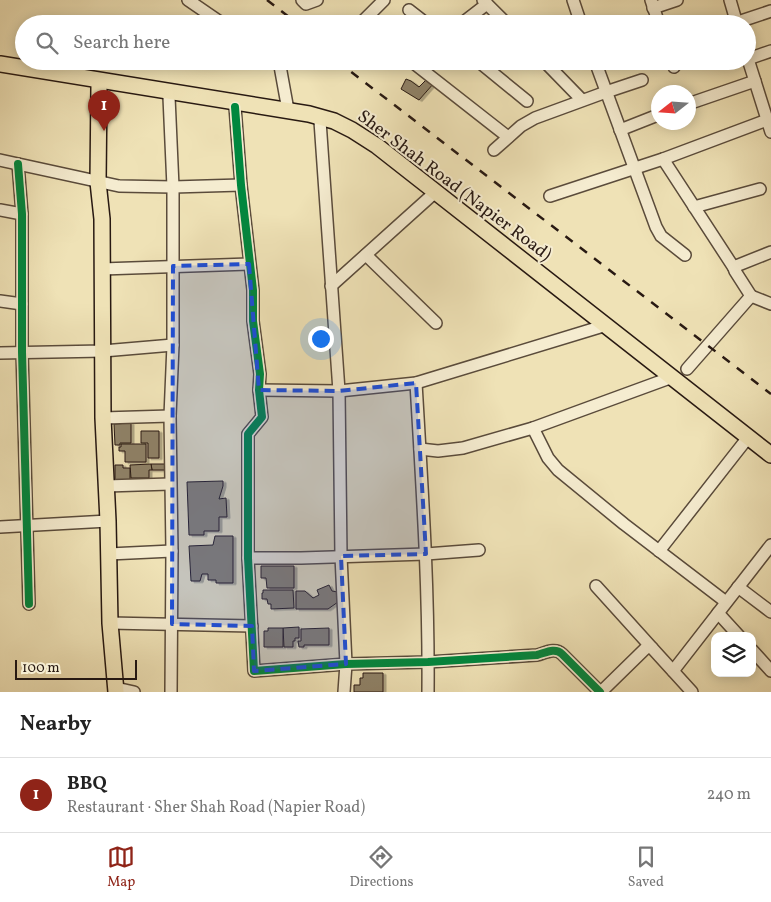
<!DOCTYPE html>
<html lang="en">
<head>
<meta charset="utf-8">
<style>
  :root { --surface:#fff; --page:#f6f6f6; --text:#222; --muted:#767676; --line:#e0e0e0; --accent:#8f2418 }
  body { margin:0; font-family:Vollkorn,serif; background:var(--page); color:var(--text) }
  .controls { position:absolute; right:15px; bottom:15px; display:grid; overflow:hidden; border-radius:10px; box-shadow:0 2px 12px #0003 }
  .controls button { width:45px; height:45px; display:grid; place-items:center; padding:0; border:0; border-bottom:1px solid var(--line); background:var(--surface); color:var(--text); font:25px sans-serif }
  .compass { position:absolute; left:651px; top:85px; width:45px; height:45px; border-radius:50%; background:var(--surface); box-shadow:0 2px 12px #0003; rotate:253deg }
  .scale { position:absolute; left:15px; bottom:12px; width:122px; box-sizing:border-box; padding-left:5px; border:2px solid #281912; border-top:0; font-size:14px; line-height:18px; white-space:nowrap; color:#281912; -webkit-text-stroke:4px #f5ecd0; paint-order:stroke }
  .you { position:absolute; left:320px; top:338px; width:18px; height:18px; margin:-12px; border:4px solid #fff; border-radius:50%; background:#1a73e8; box-shadow:0 0 0 8px #1a73e833 }
  .badge { display:grid; place-items:center; width:32px; height:32px; border-radius:50%; background:var(--accent); color:#fff; font-size:16px; font-weight:700 }
  .pin { position:absolute; translate:-50% -41px; filter:drop-shadow(0 1px 2px #0008) }
  .pin::after { content:''; position:absolute; top:26px; width:18px; height:15px; background:inherit; clip-path:polygon(0 0,100% 0,50% 100%) }
  .list { margin:0; padding:0; list-style:none }
  h2 { display:flex; justify-content:space-between; align-items:center; height:65px; margin:0; padding:0 20px; font-size:21px }
  h2 small { font-size:16px; font-weight:400; color:var(--muted) }
  .list li { display:grid; grid-template-columns:32px 1fr auto; gap:15px; align-items:center; box-sizing:border-box; height:75px; padding:0 20px; border-top:1px solid var(--line) }
  .list b { display:block; font-size:19px; white-space:nowrap }
  .list p { margin:0; font-size:16px; white-space:nowrap; color:var(--muted) }
  .list em { font-size:16px; font-style:normal; color:var(--muted) }
  .icon { flex:none; width:28px; height:28px; fill:none; stroke:currentColor; stroke-width:2; stroke-linecap:round; stroke-linejoin:round }
  .map { position:relative; flex:none; width:771px; height:692px; overflow:hidden }
  .search { position:absolute; background:var(--surface); box-shadow:0 2px 12px #0003; left:15px; right:15px; top:15px; height:55px; display:flex; align-items:center; gap:12px; box-sizing:border-box; padding:0 18px; border-radius:28px; color:var(--muted); font-size:19px }
  .sheet { height:140px; background:var(--surface) }
  nav { display:flex; justify-content:space-around; align-items:center; box-sizing:border-box; height:70px; border-top:1px solid var(--line); background:var(--surface); font-size:14px; color:var(--muted) }
  nav a { display:grid; justify-items:center; gap:2px }
  nav .on { color:var(--accent) }
  .map>svg:first-child { display:block }
</style>
</head>
<body>
<div class="map">
<svg width="771" height="692" viewBox="0 0 771 692">
  <defs>
    <filter id="shadow"><feDropShadow dx="3" dy="1.5" stdDeviation="0" flood-color="#0004"/></filter>
  </defs>
  <rect width="100%" height="100%" fill="#efe2b6"/>
  <filter id="stains"><feTurbulence type="fractalNoise" baseFrequency=".004" numOctaves="4"/><feColorMatrix values="0 0 0 0 .2 0 0 0 0 .09 0 0 0 0 .02 0 0 0 .5 -.17"/></filter>
  <radialGradient id="worn" r=".72"><stop offset=".6" stop-color="#630" stop-opacity="0"/><stop offset="1" stop-color="#630" stop-opacity=".3"/></radialGradient>
  <g fill="#8f8267" stroke="#281912" filter="url(#shadow)">
    <polygon points="428,78 434,83 419,100 401,89 406,79 411,81 419,87"/>
    <polygon points="131,423 131,443 120,443 120,445 115,445 114,424"/>
    <polygon points="141,431 159,431 159,458 148,458 148,443 141,443"/>
    <polygon points="121,444 146,444 146,462 125,462 125,451 119,451 119,447 121,447"/>
    <polygon points="151,464 167,464 167,470 152,470"/>
    <polygon points="151,464 152,470 149,470 149,478 131,478 130,465"/>
    <polygon points="115,465 123,465 123,468 130,468 130,483 115,484"/>
    <polygon points="223,481 223,486 219,499 226,498 227,517 219,517 219,531 204,531 204,535 189,535 187,482"/>
    <polygon points="215,536 233,536 233,583 216,583 216,580 208,580 208,574 202,574 200,581 191,581 189,546 213,545"/>
    <polygon points="261,566 294,566 294,588 267,588 266,578 261,578"/>
    <polygon points="329,585 332,591 338,592 338,602 328,609 296,609 296,591 305,591 313,598 319,595 317,590"/>
    <polygon points="263,590 293,590 294,608 271,609 271,604 268,604 267,599 262,599 262,593 263,593"/>
    <polygon points="299,627 299,638 295,638 295,641 293,641 293,647 284,647 283,628"/>
    <polygon points="268,628 283,628 283,647 264,647 264,631 268,631"/>
    <polygon points="329,628 329,645 304,645 304,647 299,647 298,641 301,641 301,629"/>
    <polygon points="363,673 383,673 383,692 354,692 354,685 360,685 360,678 363,678"/>
  </g>
  <g fill="none" stroke-linecap="round" stroke-linejoin="round">
    <g stroke="#5a4b3b" stroke-width="14">
      <g id="minor">
        <polyline points="188,0 223,24"/>
        <polyline points="302,0 306,4 317,0"/>
        <polyline points="483,0 507,24"/>
        <polyline points="573,0 581,24"/>
        <polyline points="651,0 659,24"/>
        <polyline points="730,0 737,24"/>
        <polyline points="653,8 677,0"/>
        <polyline points="409,10 427,24"/>
        <polyline points="360,24 384,0"/>
        <polyline points="461,24 487,4"/>
        <polyline points="732,24 771,11"/>
        <polyline points="747,56 771,132"/>
        <polyline points="748,59 771,51"/>
        <polyline points="277,61 280,66 288,110"/>
        <polyline points="411,61 508,137"/>
        <polyline points="478,61 527,101"/>
        <polyline points="544,61 582,100"/>
        <polyline points="595,61 656,227 661,236 685,255"/>
        <polyline points="672,61 674,67"/>
        <polyline points="169,97 173,187 173,345 170,416 172,551 171,692"/>
        <polyline points="688,104 755,81"/>
        <path d="M 235,107 L 241,185 L 253,290 L 253,321 L 260,374 L 259,390 L 262,417 L 248,434 L 248,558 L 254,671 L 346,664 L 428,662 L 537,655 C 545,653 555,647 562,654 L 600,692"/>
        <polyline points="320,121 339,391 341,556 346,664 344,692"/>
        <polyline points="620,130 658,115"/>
        <polyline points="494,150 521,126 535,118 606,92 642,80"/>
        <polyline points="663,159 734,268"/>
        <polyline points="0,160 119,186 173,187 241,185"/>
        <polyline points="18,164 22,214 22,352 29,604"/>
        <polyline points="550,196 663,159 767,120"/>
        <polyline points="694,207 760,189"/>
        <polyline points="0,210 22,214"/>
        <polyline points="366,255 436,323"/>
        <polyline points="102,269 249,264"/>
        <polyline points="331,286 431,196"/>
        <polyline points="751,296 771,304"/>
        <polyline points="0,301 22,304"/>
        <polyline points="0,353 103,351 173,345"/>
        <polyline points="687,369 751,296 735,271 734,268 736,266 771,252"/>
        <path d="M 416,383 C 422,486 429,589 428,692"/>
        <polyline points="259,390 339,391 416,383 600,327"/>
        <polyline points="103,418 170,416"/>
        <polyline points="533,428 548,458 558,470 624,524 726,602"/>
        <polyline points="420,449 438,451 463,448 533,428 667,379"/>
        <polyline points="106,486 170,484"/>
        <polyline points="0,527 108,521"/>
        <polyline points="659,551 746,440"/>
        <polyline points="109,554 172,551"/>
        <polyline points="248,558 301,558 426,554 479,550"/>
        <polyline points="596,586 652,648"/>
        <polyline points="738,587 771,612"/>
        <polyline points="718,613 739,636"/>
        <polyline points="110,623 252,626"/>
        <polyline points="752,650 771,671"/>
        <polyline points="673,671 771,545"/>
        <polyline points="116,688 134,692"/>
        <polyline points="601,692 647,647 652,648 692,692"/>
      </g>
    </g>
    <g stroke="#281912" stroke-width="18">
      <g id="major">
        <polyline points="0,64 309,114 334,121 352,130 377,146 771,455"/>
        <polyline points="99,86 98,182 102,219 103,418 108,521 110,623 116,692"/>
      </g>
    </g>
    <use href="#minor" stroke="#f5ecd0" stroke-width="11"/>
    <use href="#major" stroke="#efe2b6" stroke-width="15"/>
    <g stroke="#281912" stroke-width="2.5" stroke-dasharray="9 9" stroke-linecap="butt">
      <polyline points="267,0 298,24"/>
      <polyline points="337,61 771,394"/>
    </g>
    <g stroke="#f5ecd0" stroke-width="11">
      <g id="cycleway">
        <path d="M 235,107 L 241,185 L 253,290 L 253,321 L 260,374 L 259,390 L 262,417 L 248,434 L 248,558 L 254,671 L 346,664 L 428,662 L 537,655 C 545,653 555,647 562,654 L 600,692"/>
        <polyline points="18,164 22,214 22,352 29,604"/>
      </g>
    </g>
    <use href="#cycleway" stroke="#00873e" stroke-width="8"/>
  </g>
  <path fill="#1d4ed8" fill-opacity="0.2" stroke="#1d4ed8" stroke-width="4" stroke-dasharray="10 6" stroke-linejoin="round" d="M 249,264 L 259,390 L 339,391 L 416,383 L 426,554 L 341,556 L 346,664 L 254,671 L 252,626 L 172,624 L 173,266 Z"/>
  <g text-anchor="middle" dominant-baseline="central" stroke-width="4" stroke-linejoin="round" paint-order="stroke">
    <g font-size="18" fill="#281912" stroke="#f5ecd0">
      <text transform="translate(454 186) rotate(37)">Sher Shah Road (Napier Road)</text>
    </g>
  </g>
  <rect width="100%" height="100%" filter="url(#stains)"/>
  <rect width="100%" height="100%" fill="url(#worn)"/>
</svg>
<div class="controls">
<button><svg class="icon" aria-label="layers" viewBox="0 0 24 24"><path d="M12 4l9 5-9 5-9-5zM3 14l9 5 9-5"/></svg></button>
</div>
<svg class="compass" viewBox="-18 -18 36 36"><path d="M0-13l5 13h-10z" fill="#e53935"/><path d="M0 13l5-13h-10z" fill="#767676"/></svg>
<div class="scale">100 m</div>
<div class="you"></div>
<div class="pin badge" style="left:104px;top:131px">1</div>
<div class="search"><svg class="icon" aria-label="search" viewBox="0 0 24 24"><circle cx="10" cy="10" r="6"/><path d="M15 15l6 6"/></svg>Search here</div>
</div>
<section class="sheet">
<h2>Nearby<small></small></h2>
<ul class="list">
<li><span class="badge">1</span><div><b>BBQ</b><p>Restaurant · Sher Shah Road (Napier Road)</p></div><em>240 m</em></li>
</ul>
</section>
<nav>
<a class="on"><svg class="icon" aria-label="map" viewBox="0 0 24 24"><path d="M3 6l6-2 6 2 6-2v14l-6 2-6-2-6 2zM9 4v14M15 6v14"/></svg>Map</a>
<a><svg class="icon" aria-label="directions" viewBox="0 0 24 24"><path d="M12 3l9 9-9 9-9-9zM9 14v-3h6M13 9l2 2-2 2"/></svg>Directions</a>
<a><svg class="icon" aria-label="saved" viewBox="0 0 24 24"><path d="M7 4h10v16l-5-4-5 4z"/></svg>Saved</a>
</nav>
</body>
</html>
